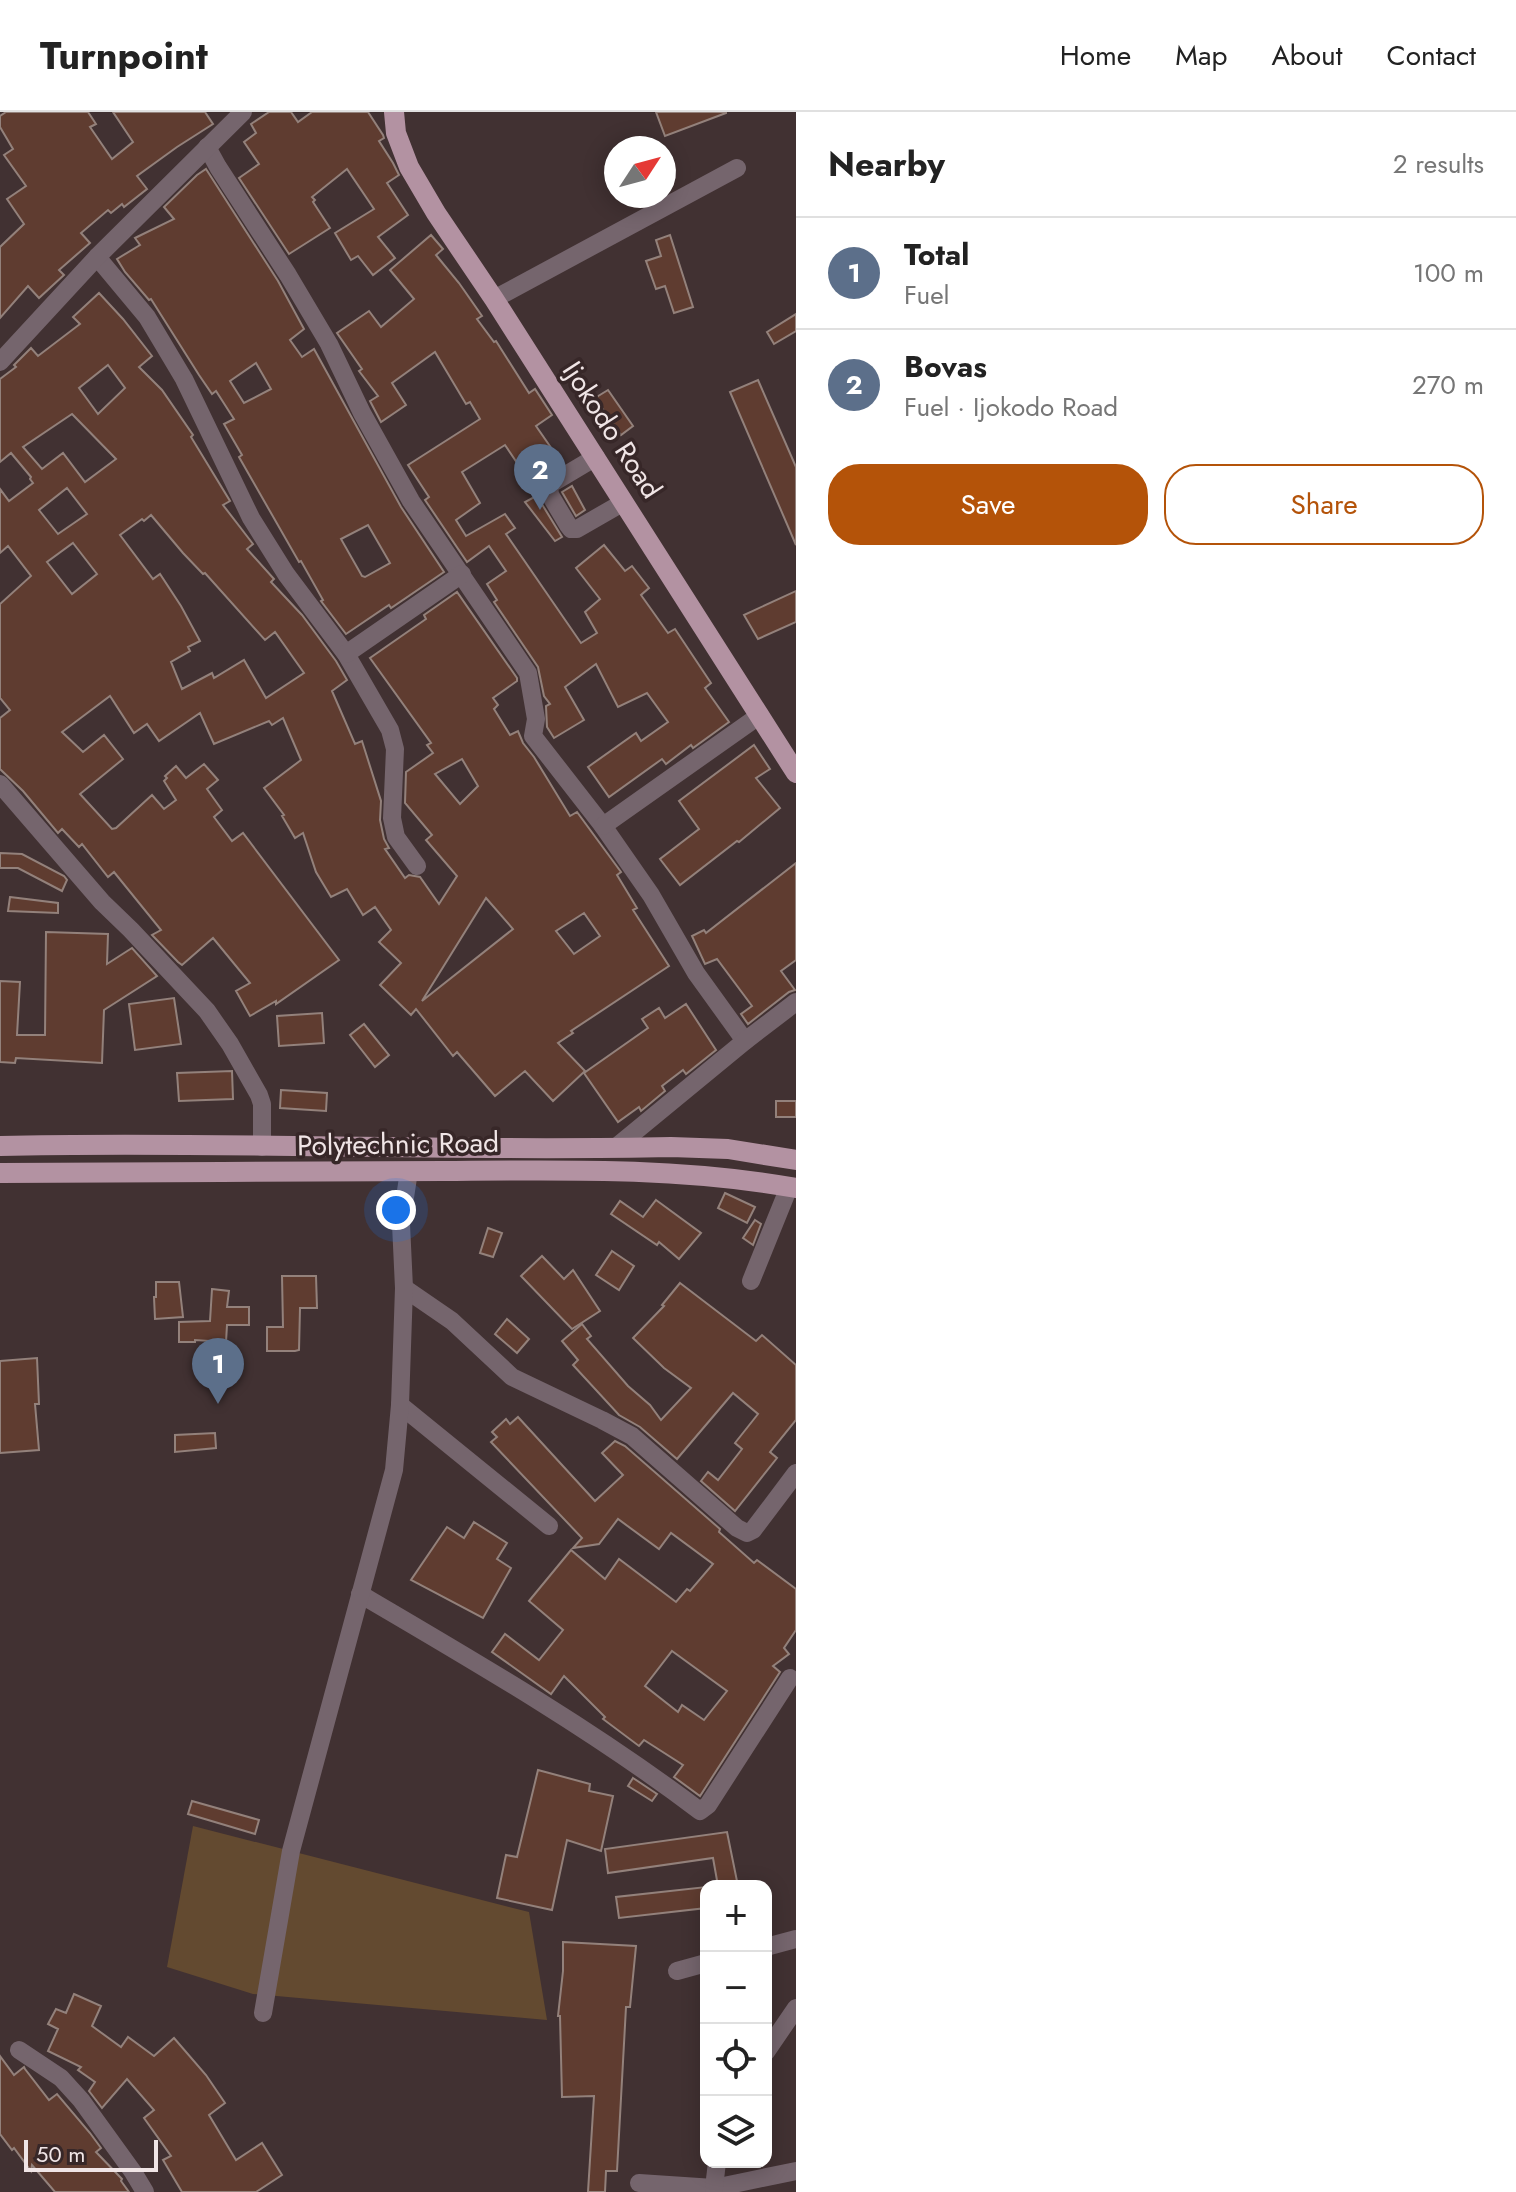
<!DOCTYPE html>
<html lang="en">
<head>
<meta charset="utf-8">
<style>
  :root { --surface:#fff; --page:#f6f6f6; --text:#222; --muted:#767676; --line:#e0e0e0; --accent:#b45309 }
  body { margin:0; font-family:Jost,sans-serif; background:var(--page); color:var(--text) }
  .controls { position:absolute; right:24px; bottom:24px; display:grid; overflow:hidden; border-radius:16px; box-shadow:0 4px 20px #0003 }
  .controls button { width:72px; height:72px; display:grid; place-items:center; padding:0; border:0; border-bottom:2px solid var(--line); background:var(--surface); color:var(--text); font:40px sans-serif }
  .compass { position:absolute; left:604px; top:24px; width:72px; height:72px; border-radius:50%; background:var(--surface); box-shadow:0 4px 20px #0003; rotate:54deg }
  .scale { position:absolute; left:24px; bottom:20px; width:134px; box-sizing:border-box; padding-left:8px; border:4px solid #f0e5e6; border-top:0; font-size:22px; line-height:28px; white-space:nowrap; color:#f0e5e6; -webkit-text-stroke:6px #372728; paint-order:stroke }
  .you { position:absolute; left:396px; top:1098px; width:28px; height:28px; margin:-20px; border:6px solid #fff; border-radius:50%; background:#1a73e8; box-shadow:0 0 0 12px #1a73e833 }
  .badge { display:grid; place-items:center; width:52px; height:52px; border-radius:50%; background:var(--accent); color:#fff; font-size:26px; font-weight:700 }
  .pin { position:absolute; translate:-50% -66px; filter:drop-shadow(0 2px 4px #0008) }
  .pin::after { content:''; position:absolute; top:42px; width:28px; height:24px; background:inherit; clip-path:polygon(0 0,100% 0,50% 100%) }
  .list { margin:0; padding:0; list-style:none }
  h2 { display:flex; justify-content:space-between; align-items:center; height:104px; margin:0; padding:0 32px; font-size:34px }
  h2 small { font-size:26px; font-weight:400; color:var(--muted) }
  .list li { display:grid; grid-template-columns:52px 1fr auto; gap:24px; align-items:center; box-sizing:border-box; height:112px; padding:0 32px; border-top:2px solid var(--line) }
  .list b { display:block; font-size:30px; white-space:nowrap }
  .list p { margin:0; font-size:26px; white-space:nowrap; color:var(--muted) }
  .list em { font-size:26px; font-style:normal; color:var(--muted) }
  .actions { display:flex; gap:16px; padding:24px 32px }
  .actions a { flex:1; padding:18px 0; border:2px solid var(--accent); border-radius:32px; text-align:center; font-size:28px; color:var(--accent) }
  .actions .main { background:var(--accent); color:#fff }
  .icon { flex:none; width:44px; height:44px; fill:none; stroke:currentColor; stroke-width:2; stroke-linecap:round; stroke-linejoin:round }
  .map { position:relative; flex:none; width:796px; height:2080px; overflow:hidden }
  header { display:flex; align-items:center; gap:48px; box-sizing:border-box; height:112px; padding:0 40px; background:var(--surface); border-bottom:2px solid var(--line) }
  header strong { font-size:38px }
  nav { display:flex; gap:44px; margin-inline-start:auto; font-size:28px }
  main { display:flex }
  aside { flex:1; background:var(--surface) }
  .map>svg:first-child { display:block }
</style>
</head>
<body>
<header>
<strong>Turnpoint</strong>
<nav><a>Home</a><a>Map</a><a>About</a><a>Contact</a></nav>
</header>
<main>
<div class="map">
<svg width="796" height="2080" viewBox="0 0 796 2080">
  <rect width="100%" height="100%" fill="#413132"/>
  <polygon fill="#634a30" points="193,1714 529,1800 547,1908 253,1882 167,1855"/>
  <g fill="#5f3c30" stroke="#93817b" stroke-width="2" fill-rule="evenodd">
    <polygon points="6,0 88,0 96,12 90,15 112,47 133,30 113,0 205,0 213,12 177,35 137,64 147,77 124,95 122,92 111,101 108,98 81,121 90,131 59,158 64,163 39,186 28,174 0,206 0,135 24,112 7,87 26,74 4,43 13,37 0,15 0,4"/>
    <polygon points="269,0 291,0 298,10 312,0 368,0 383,23 384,26 379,29 393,51 399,63 387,71 408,103 378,125 395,146 373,163 358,144 351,148 335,121 374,97 347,57 312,85 315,88 313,90 330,116 289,142 239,66 259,52 244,30 256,21 251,12"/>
    <polygon points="656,0 726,0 726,1 665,24"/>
    <path d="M 206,57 L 278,169 L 304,217 L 290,228 L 302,245 L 314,237 L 401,395 L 444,460 L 391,496 L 389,493 L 346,522 L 321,489 L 323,488 L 301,449 L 299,450 L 239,345 L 242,343 L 224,312 L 234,307 L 216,279 L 212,282 L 199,263 L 151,187 L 149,188 L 125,160 L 117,147 L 140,133 L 135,126 L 174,107 L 164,95 L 197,63 ZM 256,251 L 271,277 L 244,291 L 230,269 ZM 368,413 L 390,451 L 365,465 L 362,464 L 341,427 Z"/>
    <polygon points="431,123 443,137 436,143 459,171 482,204 477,207 494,230 496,229 529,281 535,277 552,303 536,314 554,340 524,361 505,333 462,360 480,391 456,408 466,424 505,402 515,416 506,422 581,531 597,521 585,500 600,487 576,456 604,433 625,459 632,454 649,476 641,483 668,521 675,517 711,571 705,576 729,610 693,636 691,633 666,652 662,647 609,685 588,655 636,621 641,629 668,610 647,581 618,595 596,552 565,575 584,608 554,626 547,615 546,594 550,592 544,584 538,555 494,490 497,488 487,472 506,459 489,434 467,450 425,388 429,385 408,353 480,307 470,290 466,292 435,240 392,271 406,293 381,310 370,289 378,284 359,259 362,257 337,221 369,199 381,215 414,187 390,158"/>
    <polygon points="670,123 693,195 674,201 665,174 656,177 646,149 661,144 656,128"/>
    <path d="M 99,181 L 123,207 L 152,244 L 139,255 L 162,278 L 193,323 L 191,325 L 230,389 L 223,393 L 253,432 L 247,437 L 274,467 L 271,470 L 302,503 L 336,549 L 347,568 L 332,579 L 355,632 L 362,629 L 381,689 L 380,708 L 384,727 L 389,736 L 385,737 L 405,766 L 409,763 L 420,765 L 439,792 L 457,764 L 426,728 L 432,723 L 405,691 L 406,660 L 433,641 L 427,633 L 431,631 L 370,546 L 426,507 L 424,503 L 457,480 L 517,566 L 517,569 L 493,586 L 498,593 L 494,597 L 510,623 L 518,619 L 523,631 L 534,645 L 570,704 L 577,700 L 621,760 L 617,763 L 637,796 L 633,798 L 669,854 L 571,919 L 573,921 L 558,931 L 585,959 L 553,989 L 525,959 L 495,984 L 457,940 L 453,944 L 416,897 L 411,903 L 380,873 L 401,851 L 379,830 L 391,818 L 375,795 L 363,803 L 347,777 L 331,785 L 316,760 L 303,721 L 295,726 L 282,704 L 284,703 L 264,676 L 301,648 L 283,606 L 272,613 L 269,609 L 214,632 L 200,601 L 159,629 L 147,612 L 134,621 L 110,584 L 62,620 L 83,640 L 104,623 L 123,647 L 80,682 L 112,717 L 116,716 L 152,683 L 164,697 L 176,688 L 164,669 L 167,666 L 165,664 L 176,654 L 186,666 L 204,652 L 218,668 L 207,677 L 222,698 L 214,705 L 232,729 L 243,721 L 339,848 L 276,892 L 276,889 L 250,904 L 236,879 L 250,871 L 213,826 L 182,853 L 178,850 L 152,823 L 161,818 L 114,760 L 108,765 L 82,732 L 79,735 L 62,717 L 58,721 L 23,679 L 0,657 L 0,606 L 10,598 L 0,586 L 0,492 L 31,464 L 8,434 L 0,441 L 0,377 L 9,389 L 33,371 L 30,367 L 31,365 L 11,341 L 0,350 L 0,267 L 16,255 L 14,253 L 31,236 L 38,244 L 80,212 L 73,205 ZM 108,253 L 125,276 L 98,302 L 79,276 ZM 72,302 L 116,347 L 85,370 L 63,341 L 42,357 L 23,335 ZM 67,376 L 87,402 L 58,422 L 39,398 ZM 151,403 L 183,441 L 203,462 L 205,461 L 265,528 L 275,520 L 304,561 L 266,586 L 244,548 L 214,566 L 212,561 L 182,577 L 171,550 L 190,539 L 188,535 L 200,529 L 181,494 L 160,462 L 153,467 L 120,423 L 142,407 L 144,409 ZM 73,431 L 97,462 L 72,482 L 47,450 ZM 462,647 L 478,674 L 460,692 L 435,662 ZM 486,786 L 513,817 L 422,889 ZM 584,801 L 600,824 L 574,842 L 556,819 Z"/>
    <polygon points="796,202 796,219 774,232 767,220"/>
    <polygon points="758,268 796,355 796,433 730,280"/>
    <polygon points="608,278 633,314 621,323 595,286"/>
    <polygon points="572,374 585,398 576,404 562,380"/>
    <polygon points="538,383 540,389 562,425 555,429 525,390"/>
    <polygon points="796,479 796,510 758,527 744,503"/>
    <polygon points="754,633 770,657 756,666 780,696 739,730 737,729 680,773 660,747 699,717 679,689"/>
    <polygon points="0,741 22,742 64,764 67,768 62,779 18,756 0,756"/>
    <polygon points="796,751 796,848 781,859 795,878 789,880 748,912 741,902 752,894 717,847 705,852 692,824 704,818 706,821"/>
    <polygon points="10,785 58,791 58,801 8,799"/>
    <polygon points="46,820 108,822 107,852 132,836 157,864 104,898 102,951 16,946 15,951 0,950 0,869 20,870 17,923 45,923"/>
    <polygon points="174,886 181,932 135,938 129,892"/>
    <polygon points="686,892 716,938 686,962 683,958 662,974 665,979 641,999 639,995 618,1010 584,961 648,916 642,907 659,896 665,906"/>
    <polygon points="322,901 324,931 279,934 277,904"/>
    <polygon points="364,912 389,943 375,955 350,923"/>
    <polygon points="232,959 233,987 179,989 177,961"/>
    <polygon points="281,978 327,981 326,999 280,996"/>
    <rect x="776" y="989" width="20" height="16"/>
    <polygon points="725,1081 755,1095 747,1111 718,1096"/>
    <polygon points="656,1088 701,1121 679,1147 659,1130 657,1133 611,1102 620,1089 643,1105"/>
    <polygon points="755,1108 761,1112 753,1133 743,1126"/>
    <polygon points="488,1116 502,1121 493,1145 480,1141"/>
    <polygon points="612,1139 634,1154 619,1178 596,1163"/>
    <polygon points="542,1144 564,1167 573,1158 600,1199 572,1217 521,1164"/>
    <polygon points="282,1164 316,1164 317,1196 300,1196 299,1238 295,1239 267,1239 267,1215 283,1215"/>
    <polygon points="156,1170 179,1170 183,1205 155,1207 154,1185 156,1185"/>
    <polygon points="680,1171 756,1229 762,1223 796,1253 796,1308 770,1340 777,1346 735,1399 701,1369 708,1360 718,1368 742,1337 735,1331 758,1302 733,1281 677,1347 640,1315 619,1303 573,1253 578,1248 562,1229 582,1212 591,1224 587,1227 628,1274 650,1293 661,1308 691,1276 664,1256 633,1226 664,1194 662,1193"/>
    <polygon points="212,1177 229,1179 227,1195 249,1195 249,1213 227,1213 226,1230 195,1228 195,1230 179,1230 179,1210 210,1209"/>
    <polygon points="507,1207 529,1227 517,1241 495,1222"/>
    <polygon points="37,1246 39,1292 35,1292 39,1338 0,1341 0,1249"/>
    <path d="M 518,1305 L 595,1389 L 623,1363 L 602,1341 L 615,1329 L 625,1334 L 720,1417 L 719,1420 L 754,1451 L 757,1448 L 796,1477 L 796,1518 L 784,1536 L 789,1542 L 773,1554 L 780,1560 L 700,1684 L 674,1665 L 683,1653 L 644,1628 L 639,1634 L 603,1607 L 605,1605 L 564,1564 L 551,1582 L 492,1540 L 505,1522 L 539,1548 L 563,1518 L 529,1489 L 571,1438 L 605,1467 L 619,1447 L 676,1490 L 687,1477 L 690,1479 L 713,1452 L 671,1421 L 659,1437 L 618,1407 L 599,1432 L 573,1436 L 582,1426 L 491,1330 L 497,1325 L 492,1320 L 506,1307 L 510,1312 ZM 672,1539 L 727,1579 L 704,1608 L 682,1593 L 678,1600 L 645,1574 Z"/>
    <polygon points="215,1321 216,1336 175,1340 175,1323"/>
    <polygon points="474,1410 507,1431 497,1447 511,1456 483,1506 411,1468 447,1415 464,1426"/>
    <polygon points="538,1658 590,1672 589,1679 613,1684 601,1739 567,1728 552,1798 497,1786 506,1743 517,1745"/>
    <polygon points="633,1666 657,1682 652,1689 628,1674"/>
    <polygon points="192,1689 259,1708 255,1722 188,1702"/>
    <polygon points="727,1720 738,1774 718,1774 713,1746 608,1761 605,1737"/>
    <polygon points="706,1775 706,1796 619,1806 616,1785"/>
    <polygon points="563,1830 636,1834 630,1895 626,1895 617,2059 606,2059 605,2080 588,2080 594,1984 562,1985 560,1904 558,1904 563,1859"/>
    <polygon points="74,1882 101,1894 92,1914 121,1935 128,1925 154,1944 174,1926 206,1963 225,1991 209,2003 236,2048 262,2031 282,2063 256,2080 182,2080 163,2048 171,2044 144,2006 154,1998 127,1967 102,1996 89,1979 95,1970 78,1958 81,1955 48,1939 58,1917 48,1912 56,1897 66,1901"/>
    <polygon points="0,1944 14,1963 24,1955 25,1957 49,1988 57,1982 90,2021 101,2036 96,2040 122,2067 121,2069 129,2080 55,2080 32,2053 31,2059 14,2036 12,2038 0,2022"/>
  </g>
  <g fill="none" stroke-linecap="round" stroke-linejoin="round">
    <g stroke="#75656d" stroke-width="18">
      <polyline points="207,35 218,55 288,163 329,232 362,301 411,389 528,561 536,607 533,624 603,714 651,783 696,861 745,929"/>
      <polyline points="97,145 147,205 184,267 251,406 286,462 346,542 390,618 395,637 392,706 396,725 417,754"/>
      <polyline points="494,187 737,56"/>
      <polyline points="0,250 97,145 243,0"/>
      <polyline points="596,345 549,373 550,383 568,413 571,417 577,417 624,390"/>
      <polyline points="346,542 462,462"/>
      <polyline points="0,672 102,790 131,818 207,899 230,932 259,983 262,992 262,1035"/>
      <polyline points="603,714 760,603"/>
      <polyline points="615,1036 745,929 796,890"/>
      <polyline points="751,1169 789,1075"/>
      <polyline points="404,1176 452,1209 512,1265 602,1308 632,1324 737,1416 747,1421 753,1418 796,1361"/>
      <polyline points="400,1293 549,1414"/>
      <path d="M 360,1482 C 476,1550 593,1618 700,1699 L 708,1693 L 790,1566"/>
      <polyline points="766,1835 796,1827"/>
      <polyline points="677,1859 706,1851"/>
      <polyline points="263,1901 291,1739 394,1358 400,1293 404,1176 401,1112 409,1059"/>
      <polyline points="19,1938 61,1966 81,1988 133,2060 145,2080"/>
      <polyline points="766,1940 796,1896"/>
      <polyline points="639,2071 714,2076 796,2059"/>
      <polyline points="714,2076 717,2050"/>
    </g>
    <g stroke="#b392a2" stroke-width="20">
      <polyline points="394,0 396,21 409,55 436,101 494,187 796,661"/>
      <path d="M 0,1034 C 224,1029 448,1040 671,1035 L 728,1037 L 796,1048"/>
      <path d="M 0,1061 C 148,1061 296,1059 444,1059 C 562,1058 680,1055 796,1076"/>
    </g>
  </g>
  <g text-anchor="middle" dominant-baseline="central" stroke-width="7" stroke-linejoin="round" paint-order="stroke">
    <g font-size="28" fill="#f0e5e6" stroke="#372728">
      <text transform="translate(612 318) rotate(57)">Ijokodo Road</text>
      <text transform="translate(398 1032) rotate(-1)">Polytechnic Road</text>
    </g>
  </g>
</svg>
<div class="controls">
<button>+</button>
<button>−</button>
<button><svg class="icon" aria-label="locate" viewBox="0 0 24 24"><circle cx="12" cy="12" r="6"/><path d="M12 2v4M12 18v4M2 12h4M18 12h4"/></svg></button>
<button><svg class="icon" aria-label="layers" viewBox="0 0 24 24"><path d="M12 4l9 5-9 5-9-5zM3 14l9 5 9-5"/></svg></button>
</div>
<svg class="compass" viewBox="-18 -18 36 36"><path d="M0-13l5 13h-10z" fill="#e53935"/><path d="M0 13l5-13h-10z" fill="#767676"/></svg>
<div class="scale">50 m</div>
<div class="you"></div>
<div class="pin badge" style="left:218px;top:1292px;background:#5c6f8a">1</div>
<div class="pin badge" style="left:540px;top:398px;background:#5c6f8a">2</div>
</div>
<aside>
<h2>Nearby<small>2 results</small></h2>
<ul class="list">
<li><span class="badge" style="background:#5c6f8a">1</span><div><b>Total</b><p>Fuel</p></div><em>100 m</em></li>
<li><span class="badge" style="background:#5c6f8a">2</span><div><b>Bovas</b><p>Fuel · Ijokodo Road</p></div><em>270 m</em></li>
</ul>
<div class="actions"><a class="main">Save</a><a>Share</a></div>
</aside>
</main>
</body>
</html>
